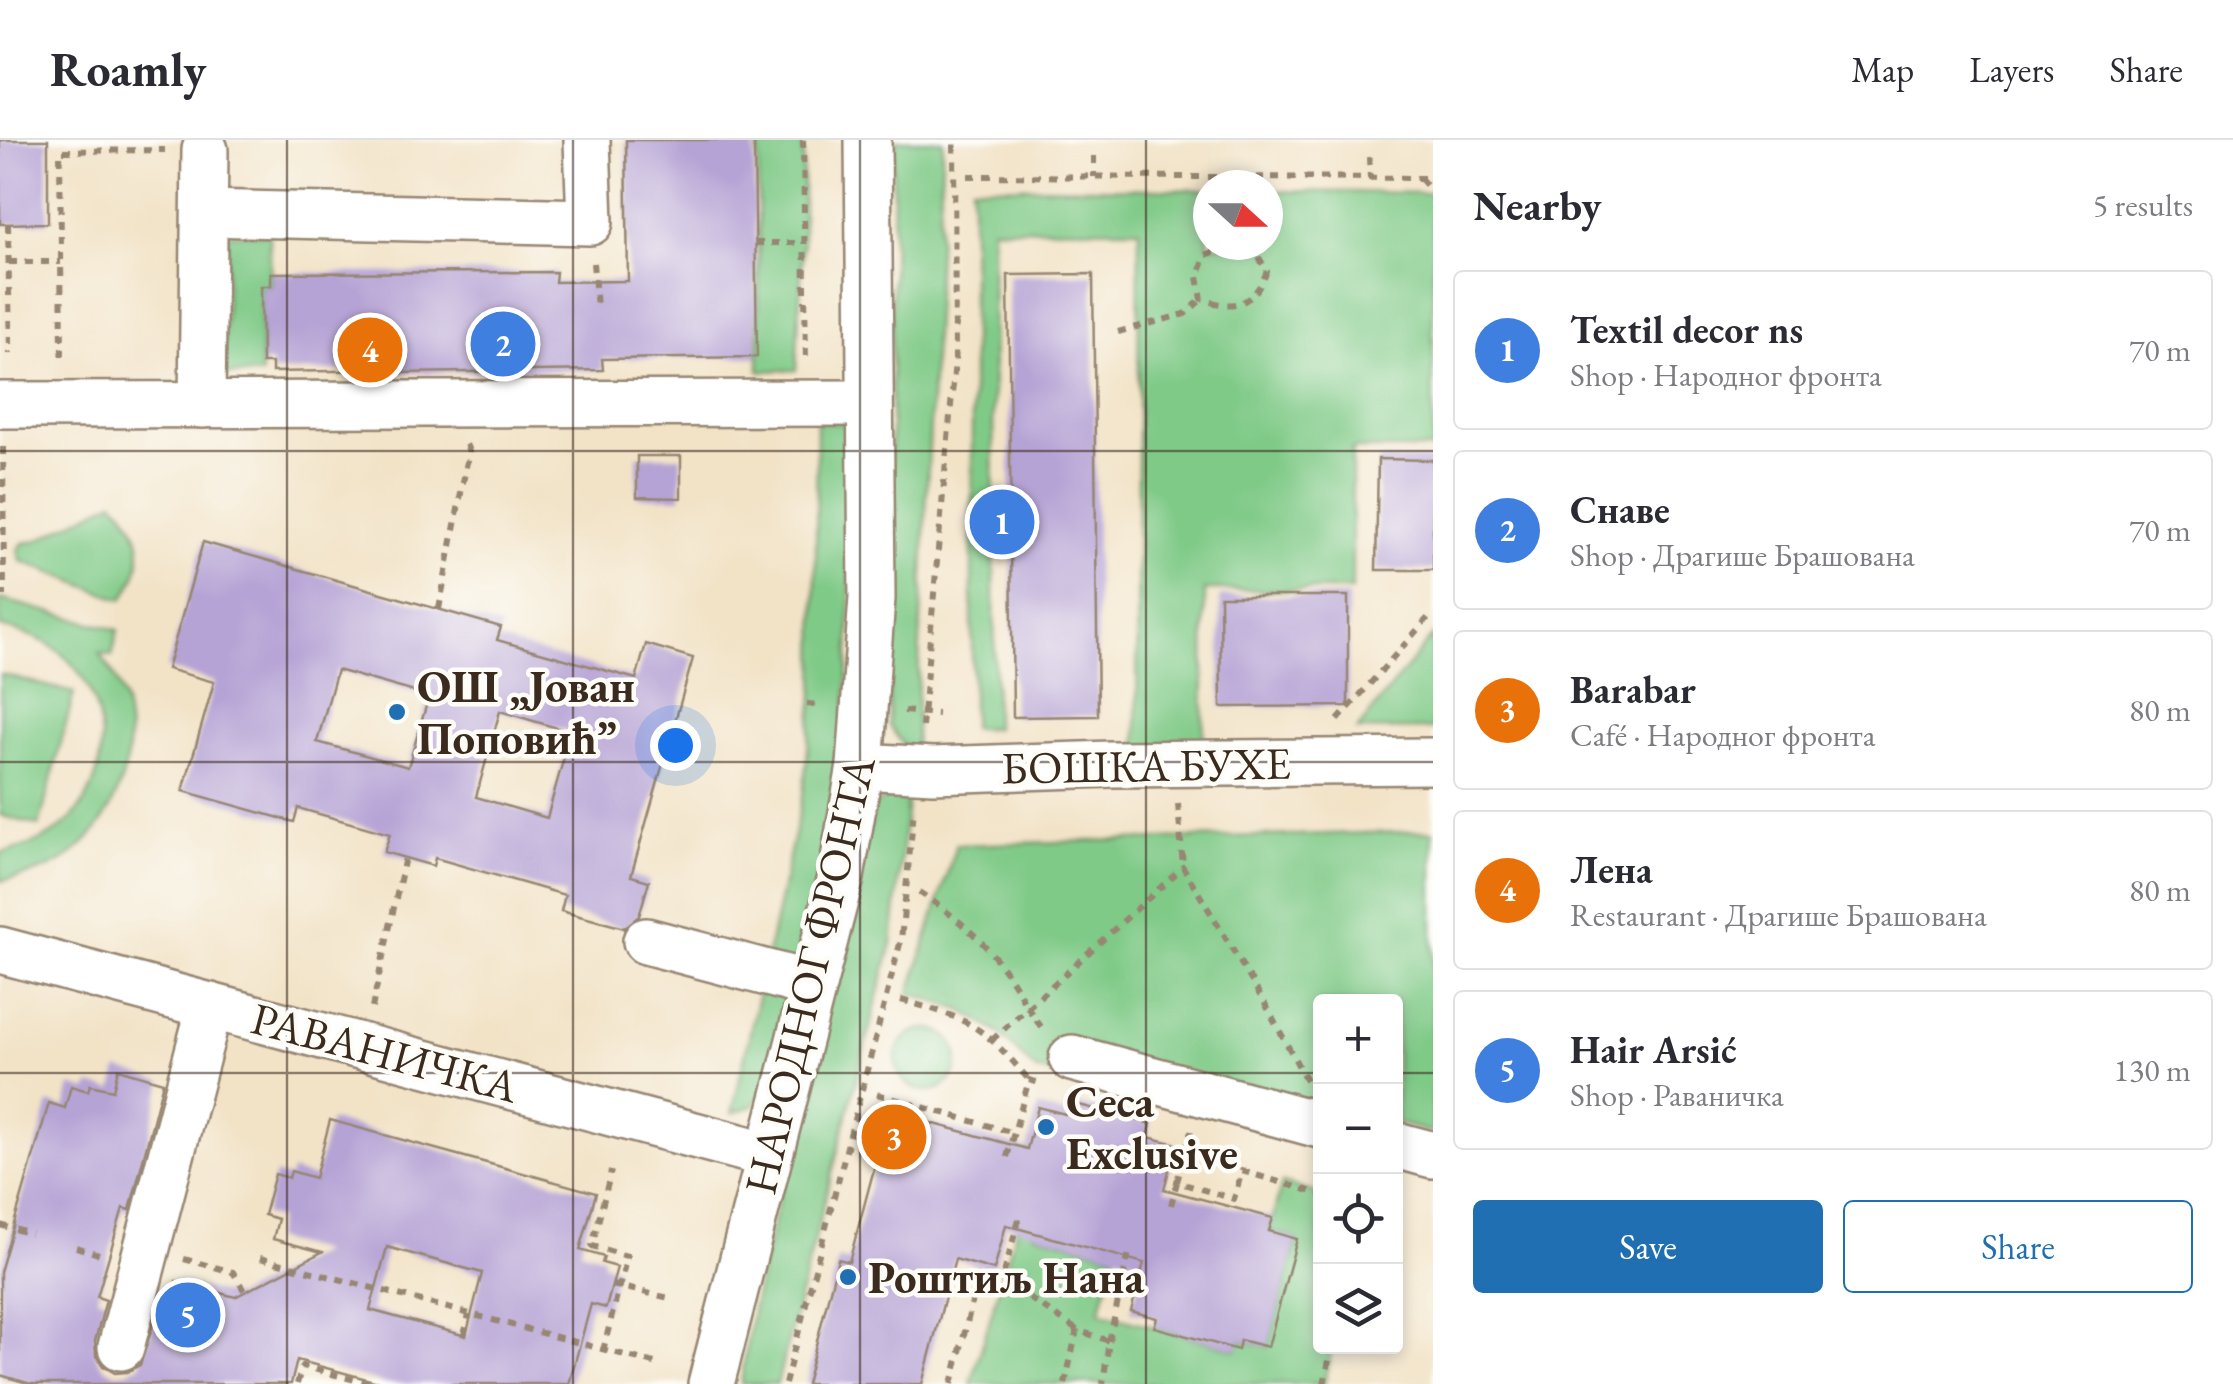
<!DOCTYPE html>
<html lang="en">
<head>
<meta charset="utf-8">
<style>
  :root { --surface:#fff; --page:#f7f7f7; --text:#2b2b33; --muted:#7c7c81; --line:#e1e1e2; --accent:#1f6fb2 }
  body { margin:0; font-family:"EB Garamond",serif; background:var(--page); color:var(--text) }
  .controls { position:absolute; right:30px; bottom:30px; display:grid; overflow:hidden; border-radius:10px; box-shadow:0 5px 15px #0003 }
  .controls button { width:90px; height:90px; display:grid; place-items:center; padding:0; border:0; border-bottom:2px solid var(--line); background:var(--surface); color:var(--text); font:50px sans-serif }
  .compass { position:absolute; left:1193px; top:30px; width:90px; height:90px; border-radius:50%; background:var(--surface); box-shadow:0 5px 15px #0003; rotate:111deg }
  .you { position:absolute; left:675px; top:605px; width:35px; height:35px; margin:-25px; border:8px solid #fff; border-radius:50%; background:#1a73e8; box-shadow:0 0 0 15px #1a73e833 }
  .badge { display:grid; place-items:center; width:65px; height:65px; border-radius:50%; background:var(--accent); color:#fff; font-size:32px; font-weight:700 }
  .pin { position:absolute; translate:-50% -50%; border:5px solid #fff; box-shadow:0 2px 10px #0006 }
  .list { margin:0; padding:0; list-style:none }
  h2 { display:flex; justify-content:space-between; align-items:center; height:130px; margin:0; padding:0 40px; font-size:42px }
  h2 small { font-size:32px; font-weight:400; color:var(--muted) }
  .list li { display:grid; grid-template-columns:65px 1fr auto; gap:30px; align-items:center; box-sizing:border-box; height:160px; margin:0 20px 20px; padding:0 20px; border:2px solid var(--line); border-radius:10px }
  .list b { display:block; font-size:38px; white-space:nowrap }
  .list p { margin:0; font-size:32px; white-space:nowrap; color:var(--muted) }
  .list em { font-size:32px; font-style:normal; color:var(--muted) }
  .actions { display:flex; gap:20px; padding:30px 40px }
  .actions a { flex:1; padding:22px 0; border:2px solid var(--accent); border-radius:10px; text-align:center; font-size:35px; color:var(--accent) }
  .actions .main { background:var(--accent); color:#fff }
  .icon { flex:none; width:55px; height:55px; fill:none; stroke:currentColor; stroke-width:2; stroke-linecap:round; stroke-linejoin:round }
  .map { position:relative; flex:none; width:1433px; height:1244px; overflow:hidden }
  header { display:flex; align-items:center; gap:60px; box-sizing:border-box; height:140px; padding:0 50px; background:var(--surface); border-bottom:2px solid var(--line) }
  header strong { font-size:48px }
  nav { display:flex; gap:55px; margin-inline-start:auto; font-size:35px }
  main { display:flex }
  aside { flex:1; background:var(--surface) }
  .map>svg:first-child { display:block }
</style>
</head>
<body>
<header>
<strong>Roamly</strong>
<nav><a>Map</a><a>Layers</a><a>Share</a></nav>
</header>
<main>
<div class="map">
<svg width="1433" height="1244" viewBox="0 0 1433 1244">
  <rect width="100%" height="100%" fill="#fdfcf7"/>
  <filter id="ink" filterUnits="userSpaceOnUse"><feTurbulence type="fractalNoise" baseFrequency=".01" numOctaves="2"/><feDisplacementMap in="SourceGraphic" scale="20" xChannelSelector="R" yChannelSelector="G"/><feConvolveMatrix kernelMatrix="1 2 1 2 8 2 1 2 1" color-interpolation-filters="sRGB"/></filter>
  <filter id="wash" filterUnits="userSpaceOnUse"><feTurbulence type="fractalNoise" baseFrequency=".0048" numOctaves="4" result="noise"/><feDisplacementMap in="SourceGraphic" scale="40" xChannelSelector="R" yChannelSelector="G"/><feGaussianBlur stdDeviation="2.25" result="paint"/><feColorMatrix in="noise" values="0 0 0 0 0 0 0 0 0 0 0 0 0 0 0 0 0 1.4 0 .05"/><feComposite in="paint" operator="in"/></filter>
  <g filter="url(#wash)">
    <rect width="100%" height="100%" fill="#f2e3c7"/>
    <g fill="#80ca88" stroke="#5e7a53" stroke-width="2.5">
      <polygon points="758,0 803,0 803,103 796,230 759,231"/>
      <polygon points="896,0 943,0 915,611 905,607 889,586 893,26"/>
      <polygon points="972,46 1208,50 1208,105 1268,105 1268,51 1433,53 1433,309 1352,309 1352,450 1205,450 1203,621 1137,621 1139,89 992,88 995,588 972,588"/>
      <polygon points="228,94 269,94 271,146 261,147 261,235 223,234"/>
      <path d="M 817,281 L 848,284 C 848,382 855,483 844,580 C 831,702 799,819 771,938 L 753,966 L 732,973 L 803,654 L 815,544 Z"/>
      <path d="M 114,361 C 146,393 148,423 122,460 L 21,421 L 18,410 L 23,403 L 36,401 Z"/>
      <path d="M 0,459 L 118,490 L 112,516 L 100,513 C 105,522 112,531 116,540 C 145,597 121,676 72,714 C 51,730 25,737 0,741 L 0,713 C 24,708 43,702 63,686 C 117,642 112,551 57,510 C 41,498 19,491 0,487 Z"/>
      <polygon points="1433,495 1433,589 1357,590"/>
      <polygon points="0,534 74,553 39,686 0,675"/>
      <polygon points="909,644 892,803 777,1244 741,1244 752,1170 873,666"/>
      <polygon points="1433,691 1433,993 1396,983 1396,862 1320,862 1320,963 1036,931 999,893 961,870 910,853 956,705"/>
      <circle cx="927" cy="920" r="31"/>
      <polygon points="1282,1043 1320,1054 1320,1206 1332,1207 1324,1244 971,1244 1019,1079 1034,1093 1115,1115 1100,1172 1237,1210 1240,1200 1268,1207 1297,1099 1269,1091"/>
    </g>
    <g id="blocks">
      <g fill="#b6a3d5" fill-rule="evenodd">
        <polygon points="0,0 48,0 48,83 0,84"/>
        <polygon points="626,0 754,0 757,217 602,219 603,230 396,233 395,230 272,232 272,223 262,223 261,146 271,146 271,133 556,132 555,142 628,141"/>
        <polygon points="1093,134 1098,576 1013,577 1008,135"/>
        <polygon points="637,316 681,316 681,358 637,357"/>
        <polygon points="1378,319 1433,320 1433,430 1376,430"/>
        <path d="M 203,402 L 501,487 L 497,500 L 636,539 L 646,504 L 693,518 L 631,736 L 649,741 L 639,776 L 624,788 L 561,771 L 565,755 L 435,718 L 433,726 L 384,712 L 390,694 L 298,668 L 294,682 L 183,651 L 214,542 L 167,529 ZM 337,530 L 429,556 L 408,627 L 317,602 ZM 500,571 L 571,592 L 547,678 L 476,657 Z"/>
        <polygon points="1220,456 1348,456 1348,566 1221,567"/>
        <path d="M 118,929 L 163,942 L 130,1070 L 123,1068 L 97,1157 L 106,1160 L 95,1201 L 96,1215 L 103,1226 L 115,1233 L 127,1232 L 140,1225 L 157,1173 L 167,1176 L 176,1141 L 235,1157 L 322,1112 L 273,1099 L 278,1079 L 264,1075 L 275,1034 L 289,1038 L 291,1031 L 315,1038 L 330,980 L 596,1053 L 580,1110 L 604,1117 L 602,1123 L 617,1127 L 606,1168 L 591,1164 L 569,1244 L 385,1244 L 297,1220 L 291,1244 L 31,1244 L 0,1235 L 0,1132 L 49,963 L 65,968 L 71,946 L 88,951 L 90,945 L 113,950 ZM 387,1107 L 482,1133 L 466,1196 L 370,1170 Z"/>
        <polygon points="1068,962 1151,984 1148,997 1176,1004 1164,1049 1273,1078 1269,1091 1297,1099 1268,1207 1240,1200 1238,1210 1154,1187 1157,1178 1131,1171 1144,1123 1006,1085 994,1130 955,1119 922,1244 806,1244 838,1119 849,1122 886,984 913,992 916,979 1027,1009 1038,967 1065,974"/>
      </g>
    </g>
  </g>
  <g filter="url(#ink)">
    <use href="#blocks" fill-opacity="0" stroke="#968672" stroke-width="2.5"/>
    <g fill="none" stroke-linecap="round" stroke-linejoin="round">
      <g stroke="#968672" stroke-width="50">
        <g id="minor">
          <polyline points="205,73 590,82 587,0"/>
          <polyline points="0,265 868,263"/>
          <polyline points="202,265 205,10"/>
          <polyline points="860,626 933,630 1111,624 1433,621"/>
          <polyline points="646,801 813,845"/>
          <polyline points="0,810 769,1015"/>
          <polyline points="1072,918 1320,985"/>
          <polyline points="1396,1005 1433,1015"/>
          <polyline points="121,1207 210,866"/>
          <polyline points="711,1244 841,737 860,626 872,458 868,0"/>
        </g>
      </g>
      <g stroke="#968672" stroke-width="6" stroke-dasharray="8 8" stroke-linecap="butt">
        <polyline points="803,0 806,224"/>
        <polyline points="1094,16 1094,37"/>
        <polyline points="1369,17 1370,38"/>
        <polyline points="968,36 1433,38"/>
        <polyline points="1421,39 1433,53"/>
        <polyline points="8,84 10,214"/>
        <polyline points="755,103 803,103"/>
        <path d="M 1231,105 L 1255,111 L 1267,131 C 1254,164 1236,171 1202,159 L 1198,137 L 1206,115 Z"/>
        <polyline points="9,122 61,122"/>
        <polyline points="593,123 597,167"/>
        <polyline points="1118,192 1185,174 1202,159"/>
        <polyline points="62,216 60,11 165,10"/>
        <polyline points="3,307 4,456"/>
        <polyline points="439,469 469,311 465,302"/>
        <polyline points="807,564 823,565"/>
        <polyline points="904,571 938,574"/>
        <polyline points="1338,580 1433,472"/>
        <polyline points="922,587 955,221 954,0"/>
        <polyline points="1178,664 1183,727"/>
        <path d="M 919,752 C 954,775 987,802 1010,838 C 1022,856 1029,873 1044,890"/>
        <path d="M 901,860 C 970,879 982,885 1029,940"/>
        <polyline points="372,868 405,717"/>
        <polyline points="992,900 1183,727 1267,867 1306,940"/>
        <polyline points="877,954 1014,993"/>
        <polyline points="1007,1017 1029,940 1040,943"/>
        <polyline points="1177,1042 1191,991"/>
        <polyline points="1171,1065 1177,1042 1234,1059 1242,1031 1320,1054"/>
        <polyline points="1019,1079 1002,1140 1077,1190"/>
        <polyline points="0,1085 31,1094"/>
        <polyline points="76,1107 105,1116"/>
        <polyline points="260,1118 658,1224"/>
        <polyline points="184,1119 233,1132 245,1152"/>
        <polyline points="612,1145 674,1159"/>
        <polyline points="464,1195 469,1175"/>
        <polyline points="1109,1201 1130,1108"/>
        <polyline points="603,1211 627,1116 592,1106 611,1031"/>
        <polyline points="297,1244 302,1226 370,1244"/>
        <polyline points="785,1244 901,800 914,669"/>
        <polyline points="952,1244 979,1134"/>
        <polyline points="1065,1244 1077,1190 1109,1201 1103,1244"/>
        <polyline points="1324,1244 1332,1206"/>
      </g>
      <use href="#minor" stroke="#fff" stroke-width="45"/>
    </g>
  </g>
  <path fill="none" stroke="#3b2a1e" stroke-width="2.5" stroke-opacity="0.55" d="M 287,0 L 287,1244M 573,0 L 573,1244M 860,0 L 860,1244M 1146,0 L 1146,1244M 0,311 L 1433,311M 0,622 L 1433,622M 0,933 L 1320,933M 1396,933 L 1433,933"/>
  <g fill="#1f6fb2" stroke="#fdfcf7" stroke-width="4">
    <circle cx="397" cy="572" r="10"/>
    <circle cx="1046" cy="987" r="10"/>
    <circle cx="848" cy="1137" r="10"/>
  </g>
  <g text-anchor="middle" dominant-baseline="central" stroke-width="9" stroke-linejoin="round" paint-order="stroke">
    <g font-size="45" font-weight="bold" fill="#3b2a1e" stroke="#fdfcf7" text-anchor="start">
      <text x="417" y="546">ОШ „Јован<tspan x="417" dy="52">Поповић”</tspan></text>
      <text x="1066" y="961">Ceca<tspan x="1066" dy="52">Exclusive</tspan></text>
      <text x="868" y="1137">Роштиљ Нана</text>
    </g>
    <g font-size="45" fill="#3b2a1e" stroke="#fdfcf7">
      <text transform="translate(1146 625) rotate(-1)">БОШКА БУХЕ</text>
      <text transform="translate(809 835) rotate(-77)">НАРОДНОГ ФРОНТА</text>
      <text transform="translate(385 912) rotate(15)">РАВАНИЧКА</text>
    </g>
  </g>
</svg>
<div class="controls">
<button>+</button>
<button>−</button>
<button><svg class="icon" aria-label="locate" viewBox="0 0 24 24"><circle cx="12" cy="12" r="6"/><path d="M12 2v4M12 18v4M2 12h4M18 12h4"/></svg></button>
<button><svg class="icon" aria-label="layers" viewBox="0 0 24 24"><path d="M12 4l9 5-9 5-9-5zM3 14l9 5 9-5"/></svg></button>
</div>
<svg class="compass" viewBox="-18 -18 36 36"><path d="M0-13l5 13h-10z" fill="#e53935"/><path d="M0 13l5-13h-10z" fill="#7c7c81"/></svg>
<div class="you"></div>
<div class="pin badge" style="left:1002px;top:382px;background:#3f7fe0">1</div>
<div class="pin badge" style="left:503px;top:204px;background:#3f7fe0">2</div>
<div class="pin badge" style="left:894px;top:997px;background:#e8710a">3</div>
<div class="pin badge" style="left:370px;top:210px;background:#e8710a">4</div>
<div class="pin badge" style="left:188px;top:1175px;background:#3f7fe0">5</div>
</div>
<aside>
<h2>Nearby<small>5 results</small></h2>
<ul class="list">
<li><span class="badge" style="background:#3f7fe0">1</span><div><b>Textil decor ns</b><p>Shop · Народног фронта</p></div><em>70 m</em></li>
<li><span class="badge" style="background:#3f7fe0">2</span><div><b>Снаве</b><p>Shop · Драгише Брашована</p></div><em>70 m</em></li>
<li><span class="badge" style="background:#e8710a">3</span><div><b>Barabar</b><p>Café · Народног фронта</p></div><em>80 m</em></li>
<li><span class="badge" style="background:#e8710a">4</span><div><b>Лена</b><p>Restaurant · Драгише Брашована</p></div><em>80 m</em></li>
<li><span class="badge" style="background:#3f7fe0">5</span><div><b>Hair Arsić</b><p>Shop · Раваничка</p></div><em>130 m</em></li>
</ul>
<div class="actions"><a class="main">Save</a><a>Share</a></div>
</aside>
</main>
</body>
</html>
